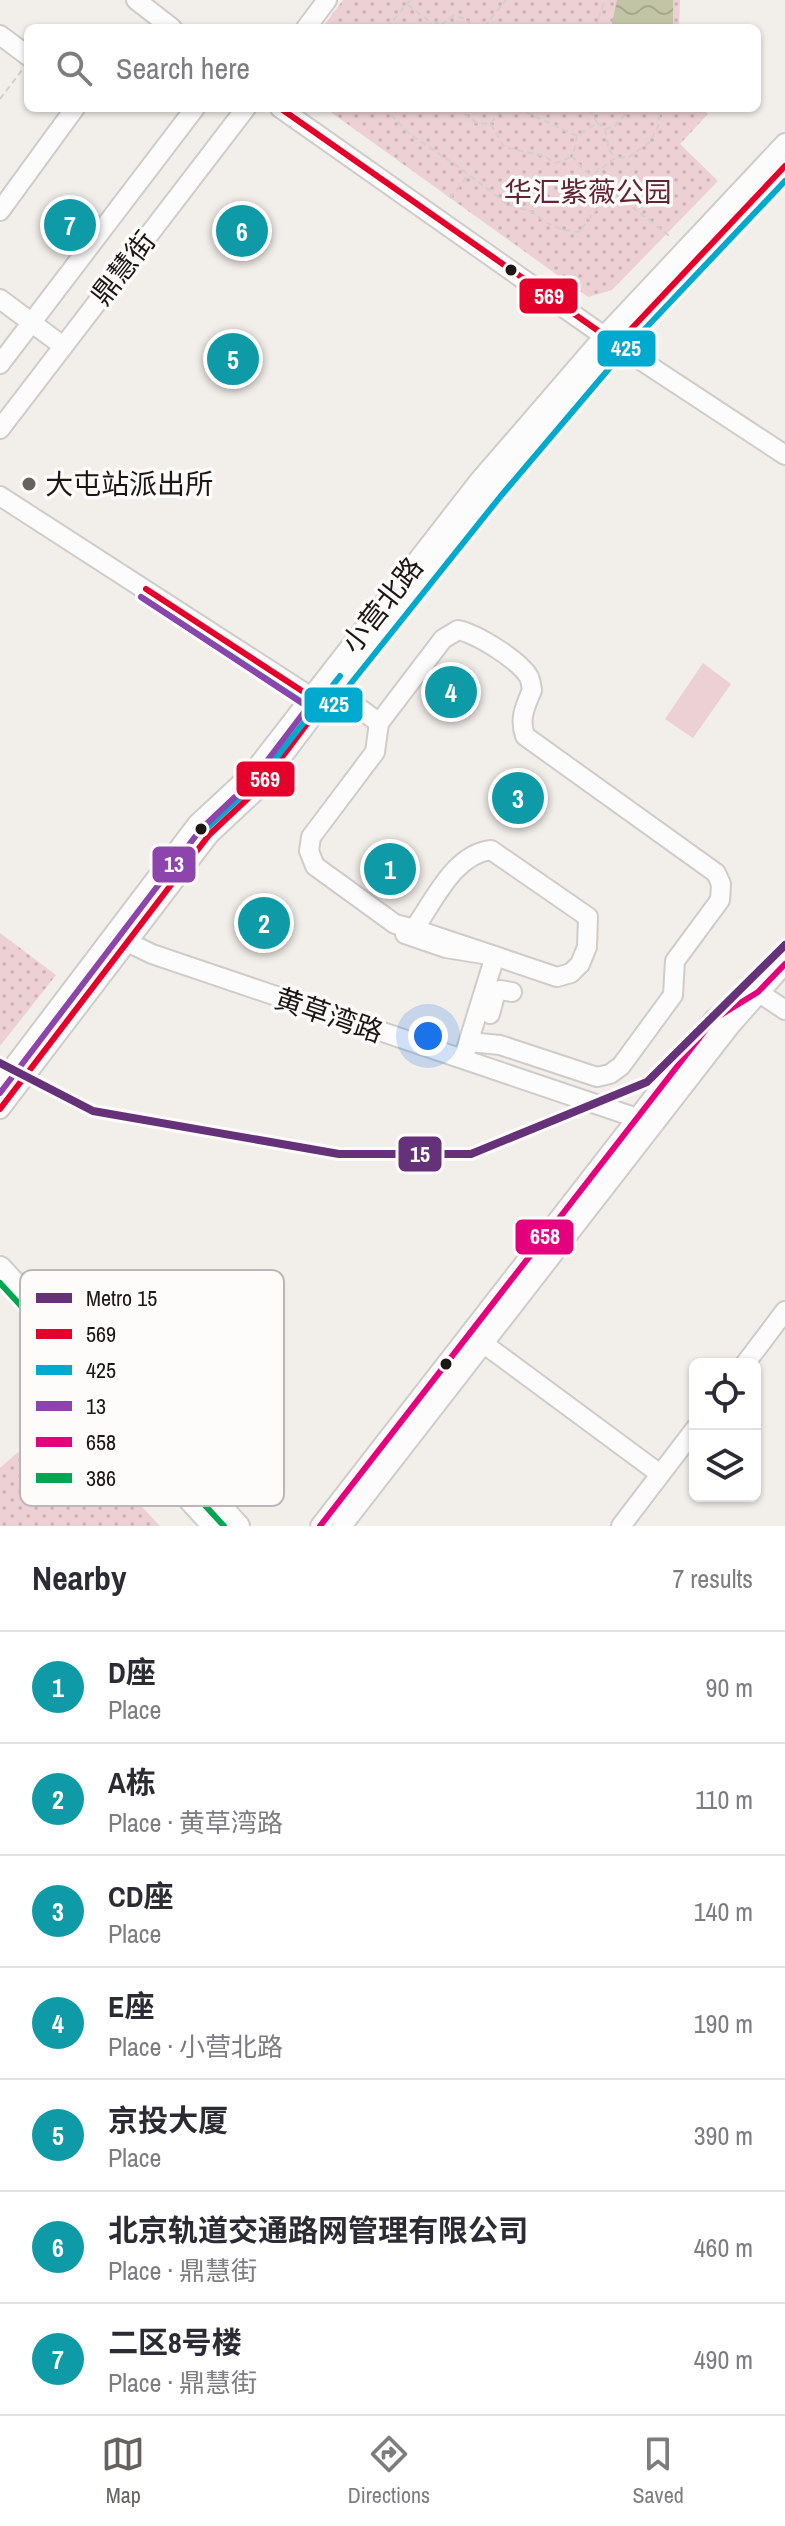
<!DOCTYPE html>
<html lang="en">
<head>
<meta charset="utf-8">
<style>
  :root { --surface:#fff; --page:#f7f7f7; --text:#2b2b33; --muted:#7c7c81; --line:#e1e1e2; --accent:#666260 }
  body { margin:0; font-family:"Archivo Narrow","Noto Sans SC",sans-serif; background:var(--page); color:var(--text) }
  .controls { position:absolute; right:24px; bottom:24px; display:grid; overflow:hidden; border-radius:12px; box-shadow:0 2px 6px #0004 }
  .controls button { width:72px; height:72px; display:grid; place-items:center; padding:0; border:0; border-bottom:2px solid var(--line); background:var(--surface); color:var(--text); font:40px sans-serif }
  .you { position:absolute; left:428px; top:1036px; width:28px; height:28px; margin:-20px; border:6px solid #fff; border-radius:50%; background:#1a73e8; box-shadow:0 0 0 12px #1a73e833 }
  .badge { display:grid; place-items:center; width:52px; height:52px; border-radius:50%; background:var(--accent); color:#fff; font-size:26px; font-weight:700 }
  .pin { position:absolute; translate:-50% -50%; border:4px solid #fff; box-shadow:0 2px 8px #0006 }
  .list { margin:0; padding:0; list-style:none }
  h2 { display:flex; justify-content:space-between; align-items:center; height:104px; margin:0; padding:0 32px; font-size:34px }
  h2 small { font-size:26px; font-weight:400; color:var(--muted) }
  .list li { display:grid; grid-template-columns:52px 1fr auto; gap:24px; align-items:center; box-sizing:border-box; height:112px; padding:0 32px; border-top:2px solid var(--line) }
  .list b { display:block; font-size:30px; white-space:nowrap }
  .list p { margin:0; font-size:26px; white-space:nowrap; color:var(--muted) }
  .list em { font-size:26px; font-style:normal; color:var(--muted) }
  .icon { flex:none; width:44px; height:44px; fill:none; stroke:currentColor; stroke-width:2; stroke-linecap:round; stroke-linejoin:round }
  .map { position:relative; flex:none; width:785px; height:1526px; overflow:hidden }
  .search { position:absolute; background:var(--surface); box-shadow:0 2px 6px #0004; left:24px; right:24px; top:24px; height:88px; display:flex; align-items:center; gap:20px; box-sizing:border-box; padding:0 28px; border-radius:12px; color:var(--muted); font-size:30px }
  .sheet { height:888px; background:var(--surface) }
  nav { display:flex; justify-content:space-around; align-items:center; box-sizing:border-box; height:112px; border-top:2px solid var(--line); background:var(--surface); font-size:22px; color:var(--muted) }
  nav a { display:grid; justify-items:center; gap:4px }
  nav .on { color:var(--accent) }
  .map>svg:first-child { display:block }
</style>
</head>
<body>
<div class="map">
<svg width="785" height="1526" viewBox="0 0 785 1526">
  <defs>
    <pattern id="green-dots" width="8" height="8" patternUnits="userSpaceOnUse" patternTransform="scale(2)"><rect width="8" height="8" fill="#ecd0d4"/><path d="M2 2h.1M6 6h.1" fill="none" stroke="#cab2b5" stroke-width="1.8" stroke-linecap="round"/></pattern>
    <pattern id="water-waves" width="16" height="10" patternUnits="userSpaceOnUse" patternTransform="scale(2)"><rect width="16" height="10" fill="#c2c5a5"/><path d="M0 5q4-4 8 0t8 0" fill="none" stroke="#a6a88d"/></pattern>
  </defs>
  <rect width="100%" height="100%" fill="#f2eeea"/>
  <g fill="url(#green-dots)">
    <polygon points="343,0 680,0 679,28 322,28"/>
    <polygon points="325,108 701,108 708,114 680,144 718,181 612,290 588,297"/>
    <polygon points="0,933 56,975 0,1046"/>
    <polygon points="58,1417 160,1526 0,1526 0,1468"/>
  </g>
  <polygon fill="#ecd0d4" points="703,663 731,684 693,738 665,719"/>
  <polygon fill="url(#water-waves)" points="617,0 673,0 673,28 611,28"/>
  <g fill="none" stroke-linecap="round" stroke-linejoin="round">
    <g stroke="#cfccc9" stroke-width="22">
      <g id="minor">
        <polyline points="136,0 172,28"/>
        <polyline points="306,28 327,0"/>
        <polyline points="0,35 28,56"/>
        <polyline points="280,108 604,336 785,455"/>
        <polyline points="0,211 75,108"/>
        <polyline points="0,299 63,346"/>
        <polyline points="0,364 195,108"/>
        <polyline points="0,429 246,108"/>
        <polyline points="0,496 322,704 354,704 379,723"/>
        <path d="M 414,929 L 395,924 L 315,866 L 309,851 L 311,837 L 375,752 L 379,723 L 443,639 L 458,630 C 477,634 519,660 529,677 C 531,681 531,686 532,690 C 525,707 519,718 525,736 L 716,873 L 721,884 L 720,900 L 675,961 L 673,995 L 621,1066 L 610,1074 L 597,1077 L 500,1045 L 469,1042"/>
        <path d="M 405,934 L 446,948 L 495,956 L 557,977 L 571,973 L 580,964 L 587,947 L 588,917 L 491,850 C 454,854 434,901 414,929 L 495,956"/>
        <polyline points="119,938 152,954 637,1118"/>
        <polyline points="758,992 785,1010"/>
        <polyline points="490,1014 495,995 500,990 512,992"/>
        <polyline points="465,1053 495,956"/>
        <polyline points="0,1084 198,823 252,773 478,482 604,336 785,143"/>
        <polyline points="0,1109 209,835 258,789 322,704 492,491 617,344 785,166"/>
        <polyline points="476,1338 660,1474"/>
        <polyline points="745,1364 785,1311"/>
        <polyline points="320,1526 714,1019 746,999"/>
        <polyline points="342,1526 731,1025 785,964"/>
        <polyline points="621,1526 695,1429"/>
      </g>
    </g>
    <g stroke="#cfccc9" stroke-width="26">
      <g id="major">
        <polyline points="0,1268 238,1526"/>
        <polyline points="70,1367 214,1526"/>
      </g>
    </g>
    <g stroke="#d2d0cf" stroke-width="2" stroke-dasharray="6 4" stroke-linecap="butt">
      <polyline points="408,5 432,23"/>
      <path d="M 441,25 L 453,16 C 462,17 468,19 472,28"/>
      <polyline points="387,28 410,0"/>
      <polyline points="427,28 434,22 445,28"/>
      <polyline points="486,28 488,22 506,0"/>
      <polyline points="595,28 605,0"/>
      <polyline points="0,99 22,70"/>
      <polyline points="384,108 411,135 460,168 507,204 532,212 547,223 564,230 579,232 611,190"/>
      <polyline points="456,108 477,123 491,124 504,147 544,156 555,163 572,157"/>
      <polyline points="517,108 577,136"/>
      <polyline points="590,108 597,123 577,136 573,157 582,168 672,238"/>
      <polyline points="491,123 504,108"/>
      <polyline points="597,123 605,129 615,126 626,113 623,108"/>
      <polyline points="605,130 609,150 615,157"/>
      <polyline points="594,174 615,158 629,157 650,142 658,126 660,108"/>
      <polyline points="450,198 468,175"/>
    </g>
    <use href="#minor" stroke="#fdfcfc" stroke-width="18"/>
    <use href="#major" stroke="#fdfcfc" stroke-width="22"/>
    <g stroke="#fefcfb" stroke-width="12">
      <g id="bus-1">
        <polyline points="280,108 617,344 785,166"/>
        <polyline points="0,1109 209,835 258,789 322,704 146,589"/>
      </g>
    </g>
    <g stroke="#fefcfb" stroke-width="12">
      <g id="bus-2">
        <polyline points="141,597 317,712 328,712 500,497 624,351 785,181"/>
        <polyline points="205,830 259,780 340,676"/>
      </g>
    </g>
    <g stroke="#fefcfb" stroke-width="12">
      <polyline id="bus-3" points="0,1093 201,829 251,782 308,707 141,597"/>
    </g>
    <g stroke="#fefcfb" stroke-width="12">
      <polyline id="bus-4" points="320,1526 714,1019 758,992 785,964"/>
    </g>
    <g stroke="#fefcfb" stroke-width="12">
      <polyline id="bus-5" points="0,1283 224,1526"/>
    </g>
    <use href="#bus-1" stroke="#e4002b" stroke-width="6"/>
    <use href="#bus-2" stroke="#00a9ce" stroke-width="6"/>
    <use href="#bus-3" stroke="#8e44ad" stroke-width="6"/>
    <use href="#bus-4" stroke="#e5007d" stroke-width="6"/>
    <use href="#bus-5" stroke="#00a651" stroke-width="6"/>
    <g stroke="#fefcfb" stroke-width="14">
      <polyline id="metro-1" points="0,1063 93,1111 339,1154 471,1154 647,1082 785,945"/>
    </g>
    <use href="#metro-1" stroke="#653279" stroke-width="8"/>
  </g>
  <g fill="#1a1715" stroke="#fefcfb" stroke-width="3">
    <circle cx="511" cy="270" r="7"/>
    <circle cx="201" cy="829" r="7"/>
    <circle cx="446" cy="1364" r="7"/>
  </g>
  <circle fill="#666260" stroke="#fefcfb" stroke-width="3" cx="29" cy="484" r="8"/>
  <g text-anchor="middle" dominant-baseline="central" stroke-width="7" stroke-linejoin="round" paint-order="stroke">
    <g font-size="28" fill="#602436" stroke="#fefcfb">
      <text x="588" y="192">华汇紫薇公园</text>
    </g>
    <g font-size="28" fill="#1a1715" stroke="#fefcfb">
      <text transform="translate(123 268) rotate(-52)">鼎慧街</text>
      <text transform="translate(382 605) rotate(-52)">小营北路</text>
      <text transform="translate(329 1015) rotate(19)">黄草湾路</text>
    </g>
    <g font-size="28" fill="#1a1715" stroke="#fefcfb" text-anchor="start">
      <text x="45" y="484">大屯站派出所</text>
    </g>
  </g>
  <rect x="20" y="1270" width="264" height="236" rx="12" fill="#fefcfb" stroke="#bab7b6" stroke-width="2"/>
  <rect x="36" y="1293" width="36" height="10" fill="#653279"/>
  <rect x="36" y="1329" width="36" height="10" fill="#e4002b"/>
  <rect x="36" y="1365" width="36" height="10" fill="#00a9ce"/>
  <rect x="36" y="1401" width="36" height="10" fill="#8e44ad"/>
  <rect x="36" y="1437" width="36" height="10" fill="#e5007d"/>
  <rect x="36" y="1473" width="36" height="10" fill="#00a651"/>
  <g font-size="22" fill="#1a1715">
    <text x="86" y="1306">Metro 15</text>
    <text x="86" y="1342">569</text>
    <text x="86" y="1378">425</text>
    <text x="86" y="1414">13</text>
    <text x="86" y="1450">658</text>
    <text x="86" y="1486">386</text>
  </g>
  <g stroke="#fefcfb" stroke-width="3">
    <rect x="518" y="277" width="61" height="38" rx="8" fill="#e4002b"/>
    <rect x="596" y="329" width="61" height="39" rx="8" fill="#00a9ce"/>
    <rect x="303" y="686" width="61" height="38" rx="8" fill="#00a9ce"/>
    <rect x="235" y="760" width="61" height="38" rx="8" fill="#e4002b"/>
    <rect x="151" y="845" width="46" height="39" rx="8" fill="#8e44ad"/>
    <rect x="397" y="1135" width="46" height="38" rx="8" fill="#653279"/>
    <rect x="514" y="1218" width="61" height="38" rx="8" fill="#e5007d"/>
  </g>
  <g font-size="22" text-anchor="middle" font-weight="bold" fill="#fff">
    <text x="549" y="304">569</text>
    <text x="626" y="356">425</text>
    <text x="334" y="712">425</text>
    <text x="265" y="787">569</text>
    <text x="174" y="872">13</text>
    <text x="420" y="1162">15</text>
    <text x="545" y="1244">658</text>
  </g>
</svg>
<div class="controls">
<button><svg class="icon" aria-label="locate" viewBox="0 0 24 24"><circle cx="12" cy="12" r="6"/><path d="M12 2v4M12 18v4M2 12h4M18 12h4"/></svg></button>
<button><svg class="icon" aria-label="layers" viewBox="0 0 24 24"><path d="M12 4l9 5-9 5-9-5zM3 14l9 5 9-5"/></svg></button>
</div>
<div class="you"></div>
<div class="pin badge" style="left:390px;top:869px;background:#0f9aa8">1</div>
<div class="pin badge" style="left:264px;top:923px;background:#0f9aa8">2</div>
<div class="pin badge" style="left:518px;top:798px;background:#0f9aa8">3</div>
<div class="pin badge" style="left:451px;top:692px;background:#0f9aa8">4</div>
<div class="pin badge" style="left:233px;top:359px;background:#0f9aa8">5</div>
<div class="pin badge" style="left:242px;top:231px;background:#0f9aa8">6</div>
<div class="pin badge" style="left:70px;top:225px;background:#0f9aa8">7</div>
<div class="search"><svg class="icon" aria-label="search" viewBox="0 0 24 24"><circle cx="10" cy="10" r="6"/><path d="M15 15l6 6"/></svg>Search here</div>
</div>
<section class="sheet">
<h2>Nearby<small>7 results</small></h2>
<ul class="list">
<li><span class="badge" style="background:#0f9aa8">1</span><div><b>D座</b><p>Place</p></div><em>90 m</em></li>
<li><span class="badge" style="background:#0f9aa8">2</span><div><b>A栋</b><p>Place · 黄草湾路</p></div><em>110 m</em></li>
<li><span class="badge" style="background:#0f9aa8">3</span><div><b>CD座</b><p>Place</p></div><em>140 m</em></li>
<li><span class="badge" style="background:#0f9aa8">4</span><div><b>E座</b><p>Place · 小营北路</p></div><em>190 m</em></li>
<li><span class="badge" style="background:#0f9aa8">5</span><div><b>京投大厦</b><p>Place</p></div><em>390 m</em></li>
<li><span class="badge" style="background:#0f9aa8">6</span><div><b>北京轨道交通路网管理有限公司</b><p>Place · 鼎慧街</p></div><em>460 m</em></li>
<li><span class="badge" style="background:#0f9aa8">7</span><div><b>二区8号楼</b><p>Place · 鼎慧街</p></div><em>490 m</em></li>
</ul>
</section>
<nav>
<a class="on"><svg class="icon" aria-label="map" viewBox="0 0 24 24"><path d="M3 6l6-2 6 2 6-2v14l-6 2-6-2-6 2zM9 4v14M15 6v14"/></svg>Map</a>
<a><svg class="icon" aria-label="directions" viewBox="0 0 24 24"><path d="M12 3l9 9-9 9-9-9zM9 14v-3h6M13 9l2 2-2 2"/></svg>Directions</a>
<a><svg class="icon" aria-label="saved" viewBox="0 0 24 24"><path d="M7 4h10v16l-5-4-5 4z"/></svg>Saved</a>
</nav>
</body>
</html>
